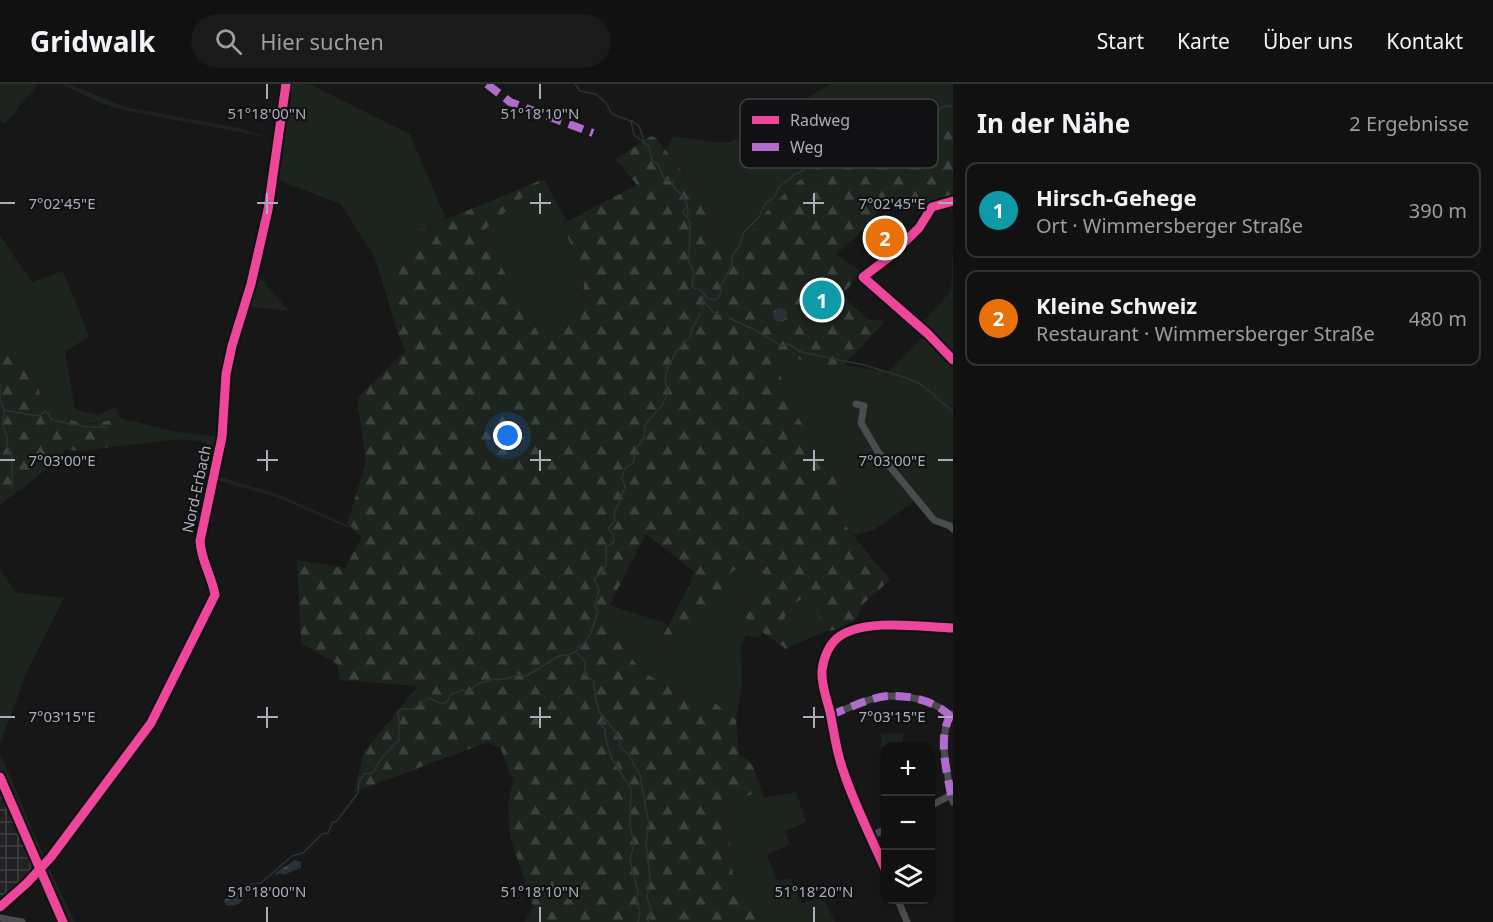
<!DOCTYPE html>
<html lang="de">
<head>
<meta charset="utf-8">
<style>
  :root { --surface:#111; --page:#1a1a1a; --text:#f1f3f6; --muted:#9c9d9f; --line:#303131; --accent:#757880 }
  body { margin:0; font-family:"Noto Sans",sans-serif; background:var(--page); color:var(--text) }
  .controls { position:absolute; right:18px; bottom:18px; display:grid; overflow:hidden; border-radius:12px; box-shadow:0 3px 9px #0003 }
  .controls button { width:54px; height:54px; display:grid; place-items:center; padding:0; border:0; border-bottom:2px solid var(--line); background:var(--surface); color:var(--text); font:30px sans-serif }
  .you { position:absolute; left:508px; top:352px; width:21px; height:21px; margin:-15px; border:4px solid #fff; border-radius:50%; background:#1a73e8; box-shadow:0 0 0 9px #1a73e833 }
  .badge { display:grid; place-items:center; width:39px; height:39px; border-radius:50%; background:var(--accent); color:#fff; font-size:20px; font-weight:700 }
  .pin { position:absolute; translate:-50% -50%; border:3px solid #fff; box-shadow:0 2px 6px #0006 }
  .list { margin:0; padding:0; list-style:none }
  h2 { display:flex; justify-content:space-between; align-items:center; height:78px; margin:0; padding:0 24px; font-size:26px }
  h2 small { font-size:20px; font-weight:400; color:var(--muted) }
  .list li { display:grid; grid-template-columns:39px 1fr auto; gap:18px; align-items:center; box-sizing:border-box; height:96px; margin:0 12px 12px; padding:0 12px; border:2px solid var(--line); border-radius:12px }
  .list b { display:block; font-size:22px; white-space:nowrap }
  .list p { margin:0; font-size:20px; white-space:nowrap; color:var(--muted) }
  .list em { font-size:20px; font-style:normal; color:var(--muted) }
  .icon { flex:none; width:33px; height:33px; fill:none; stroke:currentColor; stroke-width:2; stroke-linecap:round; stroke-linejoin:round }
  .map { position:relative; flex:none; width:953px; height:838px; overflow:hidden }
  header { display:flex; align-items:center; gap:36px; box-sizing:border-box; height:84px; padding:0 30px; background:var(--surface); border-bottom:2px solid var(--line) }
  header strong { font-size:28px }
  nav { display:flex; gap:33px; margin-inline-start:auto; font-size:21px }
  .search { width:420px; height:54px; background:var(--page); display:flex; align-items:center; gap:15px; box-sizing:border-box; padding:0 21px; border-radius:33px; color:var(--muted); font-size:22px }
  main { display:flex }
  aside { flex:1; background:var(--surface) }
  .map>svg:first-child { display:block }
</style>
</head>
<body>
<header>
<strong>Gridwalk</strong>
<div class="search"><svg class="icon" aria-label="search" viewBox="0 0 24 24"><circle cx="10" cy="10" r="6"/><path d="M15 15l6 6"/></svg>Hier suchen</div>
<nav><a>Start</a><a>Karte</a><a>Über uns</a><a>Kontakt</a></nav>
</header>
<main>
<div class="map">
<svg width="953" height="838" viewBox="0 0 953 838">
  <defs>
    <pattern id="industrial-grid" width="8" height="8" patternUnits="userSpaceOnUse" patternTransform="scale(1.5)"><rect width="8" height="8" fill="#212123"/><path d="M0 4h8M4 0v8" fill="none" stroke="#3e3f41"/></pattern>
    <pattern id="forest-firs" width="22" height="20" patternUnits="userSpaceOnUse" patternTransform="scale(1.5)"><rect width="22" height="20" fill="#1d241e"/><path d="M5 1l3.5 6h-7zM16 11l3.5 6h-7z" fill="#3b413d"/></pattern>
    <pattern id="water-ripples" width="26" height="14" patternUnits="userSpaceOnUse" patternTransform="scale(1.5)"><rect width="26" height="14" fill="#2a3239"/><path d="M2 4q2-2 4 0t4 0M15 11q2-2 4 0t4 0" fill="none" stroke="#464d54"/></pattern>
  </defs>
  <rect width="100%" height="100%" fill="#171717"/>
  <polygon fill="url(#industrial-grid)" points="0,710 36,788 0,818"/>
  <g fill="#1d241e">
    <polygon points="0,0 38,0 5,40 0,36"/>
    <polygon points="61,0 69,0 125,23 239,44 270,54 124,26 103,20"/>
    <polygon points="291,0 309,0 410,50 446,135 413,149 404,174 392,188 398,250 375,174 341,120 277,96"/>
    <polygon points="830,0 953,0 953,48 917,32 878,47 827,74 769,125 745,160 734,172 711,152 705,119 697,105 666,65 673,52 712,58 731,58 776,34"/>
    <polygon points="544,95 566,136 562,140 585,193 582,214 560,251 544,259 482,148"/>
    <path d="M 0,152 L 32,198 L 63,187 L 89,252 L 65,268 L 75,325 L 97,331 L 116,323 L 120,334 L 127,336 L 178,348 L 221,353 L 218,372 C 215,368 210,361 205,359 C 184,350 135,362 111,363 L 116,335 C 98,339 81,342 64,334 C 56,330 49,322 41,317 L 38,301 L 0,261 Z"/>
    <polygon points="953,162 953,442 937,433 919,414 874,446 854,451 844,440 835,393 799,335 775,279 788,271 819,283 844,281 888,288 925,251 921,240 951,207"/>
    <polygon points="255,188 289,227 246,222"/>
    <polygon points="214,391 280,411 354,444 353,446 279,414 213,395"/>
    <polygon points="742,482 764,490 750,520 740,528 761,547 761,554 746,552 741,562 742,602 736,636 710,615 666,601 643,588 622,563 631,552 600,540 610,521 668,540 658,560 674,558 692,541 712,536 730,489"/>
    <polygon points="0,486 16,508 64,514 26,590 0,660"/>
    <path d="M 805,513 C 820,524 814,532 827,541 L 827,547 L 793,561 L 783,541 L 787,525 Z"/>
    <polygon points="903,649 903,662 886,662 885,691 882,691 881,650"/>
    <polygon points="0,669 49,784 75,838 58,838 0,710"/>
    <polygon points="761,706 763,714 796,708 806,738 785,748 790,760 767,771 778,797 790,794 802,820 822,811 835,838 760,838 733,794 730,756 720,723"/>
  </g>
  <g fill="url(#forest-firs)">
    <path d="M 917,32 L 953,48 L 953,126 L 929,120 L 899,124 L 894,115 L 882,120 L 868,142 L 836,170 L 860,187 L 844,210 L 847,216 L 867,235 L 885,237 L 844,281 L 819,283 L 788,271 L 775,279 L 799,335 L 835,393 L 844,440 L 890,496 L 863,520 L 855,537 L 835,546 L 827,547 L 827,541 C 814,532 820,524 805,513 L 787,524 L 783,541 L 793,561 L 786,565 L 761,547 L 739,528 L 750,520 L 764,490 L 742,482 L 730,489 L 712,536 L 692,541 L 674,558 L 658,561 L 688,504 L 694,487 L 646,450 L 601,538 L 608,532 L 632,552 L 622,563 L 643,588 L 666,601 L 710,615 L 736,636 L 739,671 C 753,675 758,693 761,706 L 720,724 L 730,756 L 733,794 L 760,838 L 525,838 L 533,822 L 510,753 L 508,720 L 513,697 L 501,665 L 488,658 L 354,708 L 364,668 L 418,602 L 340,596 L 337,580 L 301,559 L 297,476 L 345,484 L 362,453 L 353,446 L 354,444 L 347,441 L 366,378 L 357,314 L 405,267 L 398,250 L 392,188 L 404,174 L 413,149 L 544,95 L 482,148 L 544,259 L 560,251 L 582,214 L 585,193 L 562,140 L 637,101 L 616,75 L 651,52 L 656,54 L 697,105 L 705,119 L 711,152 L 734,172 C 748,157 756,138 770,124 C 812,80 861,53 917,32 Z"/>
    <polygon points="0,261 38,301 41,317 63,334 78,338 91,340 116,335 111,363 82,367 66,366 48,384 0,421"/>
  </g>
  <g fill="url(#water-ripples)">
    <circle cx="780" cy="231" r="7"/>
    <polygon points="295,776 301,778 301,784 283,791 282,789 276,791 275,789"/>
    <path d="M 243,807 L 245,811 C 241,820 236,823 226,821 L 224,817 L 231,809 Z"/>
  </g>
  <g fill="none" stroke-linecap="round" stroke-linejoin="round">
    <g stroke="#2a3239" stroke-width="1.5">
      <path d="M 575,0 L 580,7 L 596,10 L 606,19 L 612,30 L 631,37 L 634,51 L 649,62 L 652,77 L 658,80 L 664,94 L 672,98 L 675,105 C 685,111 690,123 687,133 L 690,139 L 689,179 L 694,188 L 692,200 L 693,204 L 701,206 L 707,214 L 715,216 L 720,212 L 721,202 L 732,180 L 732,172 L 739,162 L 744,148 L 759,133 L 765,120 L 775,112 L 779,103 L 794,91 L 813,81 L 824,71 L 835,68 L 849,59 L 852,54 L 861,47 L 871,45 L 885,35 L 911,26 L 929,23 L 938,26 L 946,22 L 953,22"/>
      <polyline points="632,37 639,42 644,57"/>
      <polyline points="686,133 683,129 687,122"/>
      <polyline points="703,216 714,229 720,231"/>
      <polyline points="702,223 703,212"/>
      <polyline points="729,234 753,245 782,262 788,260 801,268 864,281 907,294 922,301 953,328"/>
      <polyline points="0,300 0,315 4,326 3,342 7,352 7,362 12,374 12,404"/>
      <polyline points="4,326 38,332 46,327 52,336 86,343 106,343"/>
      <polyline points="577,569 585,577 585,591 594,597 595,611 599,627 617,650 621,664 628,670 640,691 649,741 646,759 650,794 647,814 652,828 648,838"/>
      <polyline points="604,636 601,641 605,645 606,656 611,673 631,705 630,741 634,761 630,776 638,808 637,819 640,827 638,838"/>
      <path d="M 243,807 L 251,800 L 261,799 L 292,772 L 303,769 L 322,750 L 328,749 L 333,738 L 336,738 L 358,709 L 359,698 L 364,690 L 373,689 C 376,680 391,662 399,657 C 398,646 400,638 398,628 L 401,625 L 413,625 L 429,614 L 442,620 L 447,618 L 451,610 L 463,606 L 468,608 L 478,600 L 493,595 L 506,595 L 518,591 L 526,592 L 561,571 L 568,571 L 576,568 L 578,562 L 583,561 L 591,549 L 598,527 L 595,523 L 599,506 L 594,494 C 609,486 606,478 606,463 L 614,458 L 613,450 L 608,444 L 615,436 L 614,430 L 625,403 L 622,394 L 625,384 L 633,379 L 637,363 L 644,354 L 645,341 L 662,321 L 668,309 L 665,296 L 668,282 L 678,265 L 690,254 L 691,247 L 700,230"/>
    </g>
    <g stroke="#4b4c50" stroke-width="7">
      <polyline points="863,193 928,250 953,276"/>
      <polyline points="856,320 864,322 861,339 878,368 934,436 950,442 953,445"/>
      <path d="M 951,630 C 937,652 948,694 953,718"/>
      <path d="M 830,631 C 848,625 869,613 889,612 C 909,611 936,617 950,632"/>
      <polyline points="930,722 953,710"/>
      <polyline points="871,752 886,745"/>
      <path d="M 886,787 C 871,753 854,720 843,686 C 836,667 834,647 830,628 C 827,615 821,601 822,587 C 823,575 829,559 840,552 C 867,534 922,543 953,544"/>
      <polyline points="898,816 907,838"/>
      <path d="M 0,823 L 27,799 L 51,773 L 151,639 L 215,511 C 212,492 201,477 200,457 L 222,353 L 226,290 L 232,262 L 251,200 L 268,126 L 286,0"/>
      <polyline points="0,834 22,838"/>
    </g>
    <g stroke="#b06ccc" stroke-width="8" stroke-dasharray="15 8" stroke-linecap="butt">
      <polyline points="487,0 510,18 593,49"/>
      <path d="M 830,631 C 848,625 869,613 889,612 C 909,611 936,617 950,632"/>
      <path d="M 951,711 C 947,687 936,649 953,628"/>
    </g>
    <g stroke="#111113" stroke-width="13">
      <g id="cycleway">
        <polyline points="953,117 932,123 919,144 888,174 863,193 928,250 953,276"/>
        <polyline points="0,693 63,838"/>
        <path d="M 886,787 C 871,753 854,720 843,686 C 836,667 834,647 830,628 C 827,615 821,601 822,587 C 823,575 829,559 840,552 C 867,534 922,543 953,544"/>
        <path d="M 0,823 L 27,799 L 51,773 L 151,639 L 215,511 C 212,492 201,477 200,457 L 222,353 L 226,290 L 232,262 L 251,200 L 268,126 L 286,0"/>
      </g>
    </g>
    <use href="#cycleway" stroke="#ed469a" stroke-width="9"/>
  </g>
  <path fill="none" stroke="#a8adb8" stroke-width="2" d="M 267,0 L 267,15M 540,0 L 540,15M 267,109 L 267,130M 540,109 L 540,130M 814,109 L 814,130M 0,119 L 15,119M 257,119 L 278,119M 530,119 L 551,119M 803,119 L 824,119M 938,119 L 953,119M 267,366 L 267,387M 540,366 L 540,387M 814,366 L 814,387M 0,376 L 15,376M 257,376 L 278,376M 530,376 L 551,376M 803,376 L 824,376M 938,376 L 953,376M 267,623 L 267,644M 540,623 L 540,644M 814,623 L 814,644M 0,633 L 15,633M 257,633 L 278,633M 530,633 L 551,633M 803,633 L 824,633M 938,633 L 953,633M 267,823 L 267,838M 540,823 L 540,838M 814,823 L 814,838"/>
  <g text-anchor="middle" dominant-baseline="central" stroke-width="4.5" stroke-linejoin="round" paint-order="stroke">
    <g font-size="15" fill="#a8adb8" stroke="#111113">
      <text transform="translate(196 405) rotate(-78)">Nord-Erbach</text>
    </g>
  </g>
  <rect x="740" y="15" width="198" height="69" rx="9" fill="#111113" stroke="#3e4045" stroke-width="1.5"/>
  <rect x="752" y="32" width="27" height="8" fill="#ed469a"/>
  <rect x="752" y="59" width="27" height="8" fill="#b06ccc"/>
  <g font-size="16" fill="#a8adb8">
    <text x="790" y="42">Radweg</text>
    <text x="790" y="69">Weg</text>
  </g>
  <g font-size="15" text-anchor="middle" fill="#a8adb8" stroke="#111113" stroke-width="4.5" stroke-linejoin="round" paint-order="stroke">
    <text x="267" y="35">51°18'00"N</text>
    <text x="540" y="35">51°18'10"N</text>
    <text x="892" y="125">7°02'45"E</text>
    <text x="62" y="125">7°02'45"E</text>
    <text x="892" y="382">7°03'00"E</text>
    <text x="62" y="382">7°03'00"E</text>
    <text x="62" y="638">7°03'15"E</text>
    <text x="892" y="638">7°03'15"E</text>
    <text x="267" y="813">51°18'00"N</text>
    <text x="540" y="813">51°18'10"N</text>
    <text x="814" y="813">51°18'20"N</text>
  </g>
</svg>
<div class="controls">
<button>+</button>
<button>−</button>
<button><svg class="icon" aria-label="layers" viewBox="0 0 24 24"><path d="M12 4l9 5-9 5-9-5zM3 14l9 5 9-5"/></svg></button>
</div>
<div class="you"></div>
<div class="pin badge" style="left:822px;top:216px;background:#0f9aa8">1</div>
<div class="pin badge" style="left:885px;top:154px;background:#e8710a">2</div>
</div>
<aside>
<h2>In der Nähe<small>2 Ergebnisse</small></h2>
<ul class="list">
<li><span class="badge" style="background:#0f9aa8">1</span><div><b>Hirsch-Gehege</b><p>Ort · Wimmersberger Straße</p></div><em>390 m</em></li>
<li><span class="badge" style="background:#e8710a">2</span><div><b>Kleine Schweiz</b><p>Restaurant · Wimmersberger Straße</p></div><em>480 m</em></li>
</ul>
</aside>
</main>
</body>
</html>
